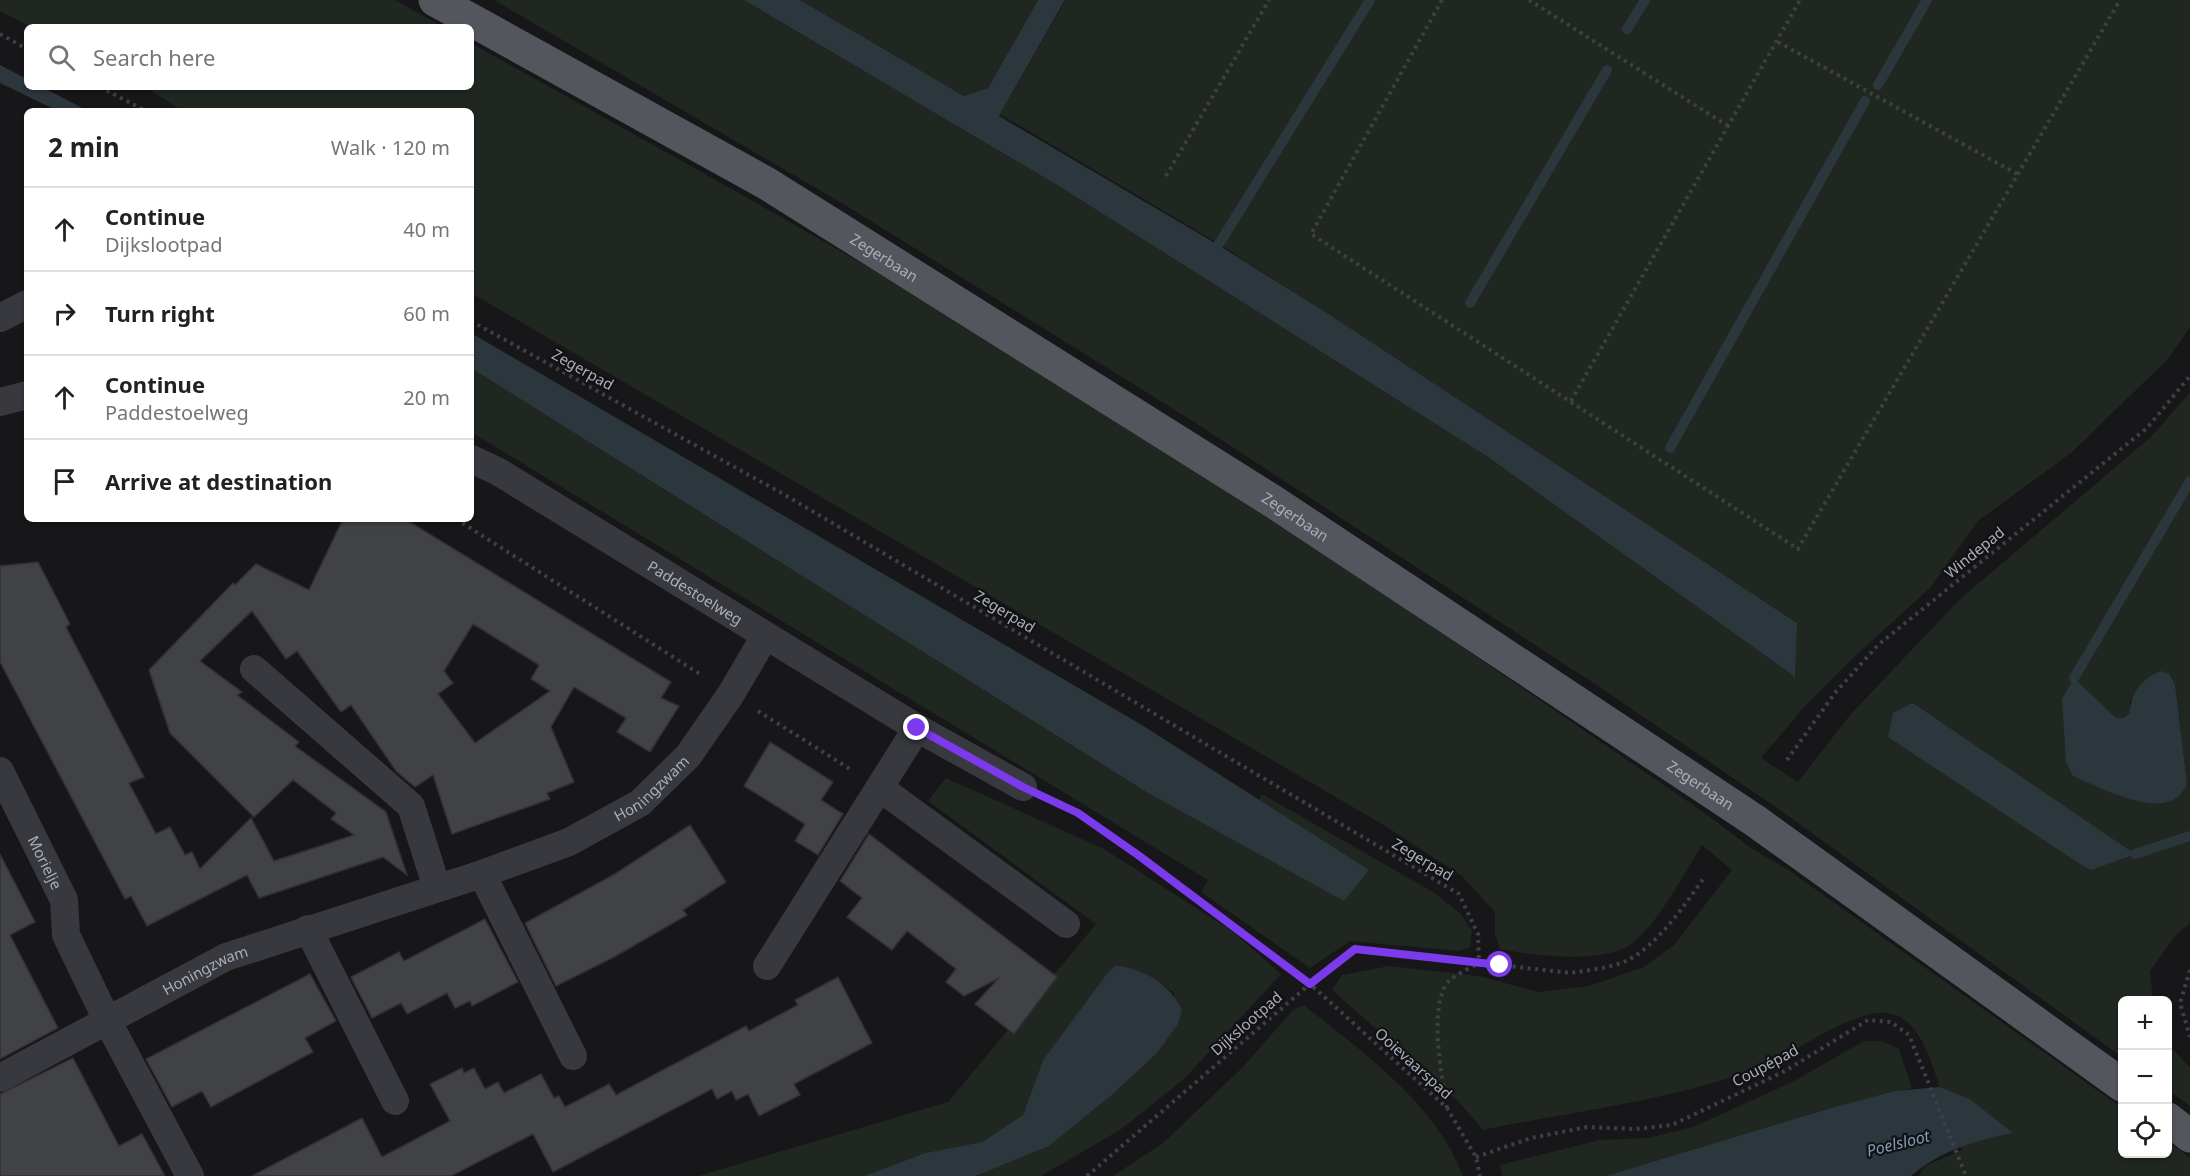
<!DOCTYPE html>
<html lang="en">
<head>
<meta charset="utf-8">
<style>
  :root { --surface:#fff; --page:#f2f2f2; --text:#202124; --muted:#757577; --line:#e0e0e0 }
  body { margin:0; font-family:"Noto Sans",sans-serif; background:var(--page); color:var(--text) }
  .controls { position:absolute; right:18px; bottom:18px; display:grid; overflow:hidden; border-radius:9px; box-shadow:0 2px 4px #0004 }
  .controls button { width:54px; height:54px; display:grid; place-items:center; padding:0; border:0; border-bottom:2px solid var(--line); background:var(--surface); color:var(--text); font:30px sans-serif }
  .stop { position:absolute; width:18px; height:18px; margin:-14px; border:4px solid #7c3aed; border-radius:50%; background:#fff }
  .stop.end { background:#7c3aed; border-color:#fff; box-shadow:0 2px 6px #0008 }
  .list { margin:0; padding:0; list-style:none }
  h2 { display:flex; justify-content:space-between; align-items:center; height:78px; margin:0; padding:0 24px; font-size:26px }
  h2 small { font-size:20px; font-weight:400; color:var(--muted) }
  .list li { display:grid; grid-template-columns:39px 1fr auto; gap:18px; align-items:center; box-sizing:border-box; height:84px; padding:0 24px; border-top:2px solid var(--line) }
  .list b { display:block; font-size:22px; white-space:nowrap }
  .list p { margin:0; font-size:20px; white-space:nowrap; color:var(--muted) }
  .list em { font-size:20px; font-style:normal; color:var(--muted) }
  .icon { flex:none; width:33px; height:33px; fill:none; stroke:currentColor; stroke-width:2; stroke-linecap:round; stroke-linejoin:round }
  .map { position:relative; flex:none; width:2190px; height:1176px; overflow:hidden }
  .search { position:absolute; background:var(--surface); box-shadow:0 2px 4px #0004; left:24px; top:24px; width:450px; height:66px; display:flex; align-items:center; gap:15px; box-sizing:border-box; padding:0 21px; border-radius:9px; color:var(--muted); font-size:22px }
  .panel { position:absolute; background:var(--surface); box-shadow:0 2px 4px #0004; left:24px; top:108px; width:450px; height:414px; border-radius:9px }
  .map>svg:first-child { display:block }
</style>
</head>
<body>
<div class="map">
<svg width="2190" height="1176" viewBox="0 0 2190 1176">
  <rect width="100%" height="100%" fill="#171719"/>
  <g fill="#1f2720" fill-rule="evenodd">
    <polygon points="0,0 395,0 443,27 31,27 0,11"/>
    <path d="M 494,0 L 744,0 L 1057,185 L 1488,457 L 1795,677 L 1796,622 L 1221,245 L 1000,114 L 1066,0 L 2190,0 L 2190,327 L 2168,359 L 2071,453 L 1978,521 L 1930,588 L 1854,657 L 1805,706 L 1761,758 L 1798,782 L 1850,715 L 1960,599 L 2151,437 L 2190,392 L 2190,923 L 2175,936 L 2150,971 L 2153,1000 L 2122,1000 L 2122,1057 L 1780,810 L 1598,686 L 1191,420 L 845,205 ZM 2169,674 L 2175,684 L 2187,783 L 2136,800 L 2073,776 L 2074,679 L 2116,718 L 2125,718 L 2130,713 L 2130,701 ZM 1913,703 L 2134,854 L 1950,776 L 1888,737 Z"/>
    <polygon points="800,0 1038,0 988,88 964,96"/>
    <path d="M 471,43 C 654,146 838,246 1017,356 C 1252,500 1478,658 1706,814 L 1751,848 L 1787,869 L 2122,1108 L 2122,1154 L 2168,1154 L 2168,1141 L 2190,1158 L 2190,1176 L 1919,1176 L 1925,1166 L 1962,1150 L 1961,1147 L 1979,1139 L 2012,1133 L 1970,1099 L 1940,1087 C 1931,1063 1921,1021 1892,1014 C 1859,1005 1800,1050 1767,1064 C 1677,1101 1578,1110 1483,1130 L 1457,1100 L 1332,990 L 1342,975 L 1389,966 L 1479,976 L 1538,992 L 1589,986 L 1644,967 L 1674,945 L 1732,870 L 1702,845 C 1683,875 1658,926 1628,946 C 1600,964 1531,955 1500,949 L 1495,934 L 1495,912 L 1462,876 L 1382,824 L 471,293 L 471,111 L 183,111 L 145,87 L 471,87 Z"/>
    <polygon points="471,368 1148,793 1234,839 1262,794 1433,892 1461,914 1472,931 1470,947 1458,951 1350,941 1310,968 1201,892 1208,880 471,432"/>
    <path d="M 946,778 L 1104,849 L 1232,931 L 1281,974 L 1184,1079 L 1120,1130 L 1041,1176 L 976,1176 L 1049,1146 L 1113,1094 L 1157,1053 L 1175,994 C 1156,979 1139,969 1116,965 L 1108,972 L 1043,1060 L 1023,1115 L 982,1142 L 925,1153 L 864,1176 L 698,1176 L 948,1102 L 1096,924 L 928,801 Z"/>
    <path d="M 1304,1005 C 1364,1054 1434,1101 1463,1176 L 1113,1176 L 1163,1143 L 1243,1067 L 1292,1011 Z"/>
    <polygon points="1864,1041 1882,1041 1899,1049 1912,1088 1824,1110 1606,1176 1502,1176 1500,1165 1600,1140 1648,1138 1693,1127 1794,1081"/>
    <polygon points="2168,1044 2190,1068 2190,1106 2168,1090"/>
  </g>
  <g fill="#2c363d">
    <polygon points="744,0 800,0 964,96 988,88 1038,0 1065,0 999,116 1220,246 1333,317 1797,623 1795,677 1488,457 1057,185"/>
    <polygon points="0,65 27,79 27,87 42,87 88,111 58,111 0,83"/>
    <polygon points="471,333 1142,725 1369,870 1344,901 1148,793 471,368"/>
    <path d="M 2162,671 L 2169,674 L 2175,684 L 2187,783 C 2172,827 2102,788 2073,776 L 2066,762 L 2062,699 L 2074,678 L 2116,718 L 2124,718 L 2130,713 C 2130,693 2143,677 2162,671 Z"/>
    <polygon points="1913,703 2135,854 2091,870 2083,866 1888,737 1893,713"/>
    <path d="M 1116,965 C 1145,970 1169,983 1182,1010 L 1178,1024 L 1157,1053 L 1113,1094 L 1049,1146 L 976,1176 L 864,1176 L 925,1153 L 982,1142 L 1023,1115 L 1043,1060 L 1108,972 Z"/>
    <path d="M 1940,1087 L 1970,1099 L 2013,1133 C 1976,1140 1940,1151 1911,1176 L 1606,1176 L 1824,1110 L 1895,1091 Z"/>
  </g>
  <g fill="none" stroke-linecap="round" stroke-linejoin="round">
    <g stroke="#2c363d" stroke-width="10">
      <polyline points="1627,29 1645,0"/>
      <polyline points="1878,85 1927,0"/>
      <polyline points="1219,244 1370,0"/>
      <polyline points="1470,303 1607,70"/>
      <polyline points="1670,448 1865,101"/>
      <polyline points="2074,678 2190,481"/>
      <polyline points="2135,854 2190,836"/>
    </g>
  </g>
  <g fill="#414246" stroke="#313135" stroke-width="1.5" fill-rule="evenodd">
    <path d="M 343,519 L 405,519 L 671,682 L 661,698 L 679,706 L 650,752 L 617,732 L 626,718 L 574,687 L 551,727 L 574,782 L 547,793 L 550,799 L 452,834 L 433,775 L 415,787 L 396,771 L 351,705 L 341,712 L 297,651 L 286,659 L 252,611 L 200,661 L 242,692 L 237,695 L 299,742 L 295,746 L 386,812 L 407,875 L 383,857 L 259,898 L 247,875 L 147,926 L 131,896 L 125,899 L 0,662 L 0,566 L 38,562 L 70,624 L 66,627 L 144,777 L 129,783 L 156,834 L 170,827 L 185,855 L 192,852 L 200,869 L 251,818 L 274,861 L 354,835 L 331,819 L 336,813 L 293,780 L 254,817 L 170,733 L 149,670 L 233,583 L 235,585 L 256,564 L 309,590 ZM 473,624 L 539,665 L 531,679 L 550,691 L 475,743 L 438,694 L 453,683 L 444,671 Z"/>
    <polygon points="770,742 833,782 821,800 843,814 818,855 795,841 805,824 744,786"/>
    <polygon points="690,825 726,882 683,910 687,915 614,957 556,986 525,923 615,874"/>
    <polygon points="869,834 1057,977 1014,1034 975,1004 999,978 964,996 946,982 956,969 907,931 892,950 847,917 862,898 840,881"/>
    <polygon points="0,854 35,922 10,935 58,1028 0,1059"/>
    <polygon points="485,919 518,982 472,1006 470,1001 455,1008 447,993 407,1014 401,1003 372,1018 351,977 399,952 404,961"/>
    <polygon points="310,974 336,1021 305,1038 313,1052 211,1107 202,1091 172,1107 146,1059"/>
    <polygon points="838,977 872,1043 794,1084 800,1095 759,1116 748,1094 736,1100 732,1091 717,1099 712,1089 553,1172 533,1134 451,1176 252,1176 362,1118 382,1157 450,1121 430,1084 462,1068 464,1073 474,1068 485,1089 498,1082 504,1093 541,1074 554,1098 559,1096 565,1107 609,1084 616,1095 746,1026 749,1031 798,1005 795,1000"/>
    <polygon points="73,1058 119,1146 142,1134 165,1176 0,1176 0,1094"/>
  </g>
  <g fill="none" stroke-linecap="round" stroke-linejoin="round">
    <g stroke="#3e4045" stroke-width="4" stroke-dasharray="3 4.5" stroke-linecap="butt">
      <polyline points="1442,0 1311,234 1798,549 2120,0"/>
      <polyline points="1529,0 1728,126"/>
      <polyline points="0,34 27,49"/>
      <polyline points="1778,42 2019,175"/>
      <polyline points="100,87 146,111"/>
      <polyline points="1166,176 1269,0"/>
      <polyline points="471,321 785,495 1459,894 1478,934 1479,962"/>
      <polyline points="1571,401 1800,0"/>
      <polyline points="456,519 703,676"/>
      <polyline points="758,711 853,771"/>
      <polyline points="1787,760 1835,693 1878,645 2147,428 2190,376"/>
      <polyline points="1051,800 1078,813 1138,855 1310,984 1447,1108 1476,1157 1480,1176"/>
      <polyline points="2190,970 2180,1003 2190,1037"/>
      <path d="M 1447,1108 C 1442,1079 1427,1001 1450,980 C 1458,973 1470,968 1479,963"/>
      <polyline points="1476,1157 1531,1138 1587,1127 1635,1129 1672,1125 1785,1071 1868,1020 1891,1022 1909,1035 1966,1176"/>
      <path d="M 1087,1176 L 1310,984 L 1355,949 L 1571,973 C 1589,970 1610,968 1626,961 C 1657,946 1684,906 1703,879"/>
    </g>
    <g stroke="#38393e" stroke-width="28">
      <polyline points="0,318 27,304"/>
      <polyline points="0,402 27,395"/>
      <path id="s1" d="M 471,459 L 497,471 L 917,728 L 1023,787"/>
      <polyline points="254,669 411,806 437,888"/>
      <path id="s2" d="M 0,771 L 64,900 L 66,935 L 108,1022 L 190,1176"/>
      <polyline points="880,788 1066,924"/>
      <polyline points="482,874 573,1056"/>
      <polyline points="308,929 395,1101"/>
      <polyline points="767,966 917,728"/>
      <path id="s3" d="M 0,1078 L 226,957 L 482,874 L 569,842 L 640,803 L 688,756 L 731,694 L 765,636"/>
    </g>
    <g stroke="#54565d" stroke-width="33">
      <path id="s4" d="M 435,0 L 766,183 L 1277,504 L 1754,820 L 2122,1085"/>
      <polyline points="2168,1119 2190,1136"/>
    </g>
  </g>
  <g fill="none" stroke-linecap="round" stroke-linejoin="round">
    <polyline stroke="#7c3aed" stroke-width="8" points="917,728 1023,787 1078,813 1138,855 1310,984 1355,949 1500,965"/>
  </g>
  <g text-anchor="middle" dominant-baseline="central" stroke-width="4.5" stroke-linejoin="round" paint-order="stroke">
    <g font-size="15" fill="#a9aeb9" stroke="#121214">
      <text stroke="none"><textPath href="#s4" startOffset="518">Zegerbaan</textPath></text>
      <text transform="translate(583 369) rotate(29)">Zegerpad</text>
      <text stroke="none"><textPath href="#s4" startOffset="1004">Zegerbaan</textPath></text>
      <text transform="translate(1974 552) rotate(-39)">Windepad</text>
      <text stroke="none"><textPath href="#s1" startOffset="261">Paddestoelweg</textPath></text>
      <text transform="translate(1005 611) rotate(31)">Zegerpad</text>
      <text stroke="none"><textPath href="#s4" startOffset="1490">Zegerbaan</textPath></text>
      <text stroke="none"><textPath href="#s3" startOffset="717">Honingzwam</textPath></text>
      <text transform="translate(1423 859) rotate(31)">Zegerpad</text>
      <text stroke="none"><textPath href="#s2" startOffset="102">Morielje</textPath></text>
      <text stroke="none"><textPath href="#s3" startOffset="232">Honingzwam</textPath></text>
      <text transform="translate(1246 1023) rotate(-41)">Dijkslootpad</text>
      <text transform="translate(1414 1063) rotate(42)">Ooievaarspad</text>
      <text transform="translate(1765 1065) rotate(-28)">Coupépad</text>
    </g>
    <g font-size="16" font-style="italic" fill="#7f9cb5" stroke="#121214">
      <text transform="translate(1898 1143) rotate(-14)">Poelsloot</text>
    </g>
  </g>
</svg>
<div class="controls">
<button>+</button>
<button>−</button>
<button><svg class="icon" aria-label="locate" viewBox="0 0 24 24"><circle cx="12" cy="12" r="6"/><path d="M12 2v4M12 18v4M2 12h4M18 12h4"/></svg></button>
</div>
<div class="stop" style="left:1500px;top:965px"></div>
<div class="stop end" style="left:917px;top:728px"></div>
<div class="search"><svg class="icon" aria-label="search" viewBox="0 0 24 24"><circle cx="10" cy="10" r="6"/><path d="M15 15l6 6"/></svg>Search here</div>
<section class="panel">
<h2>2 min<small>Walk · 120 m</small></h2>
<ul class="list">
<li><svg class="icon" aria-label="ahead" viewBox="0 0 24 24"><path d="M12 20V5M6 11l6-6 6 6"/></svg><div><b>Continue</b><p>Dijkslootpad</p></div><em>40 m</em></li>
<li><svg class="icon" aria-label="right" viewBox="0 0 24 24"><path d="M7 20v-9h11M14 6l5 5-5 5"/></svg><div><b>Turn right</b></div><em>60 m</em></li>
<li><svg class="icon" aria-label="ahead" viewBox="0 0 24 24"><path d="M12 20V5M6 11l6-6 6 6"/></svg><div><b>Continue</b><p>Paddestoelweg</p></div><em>20 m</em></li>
<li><svg class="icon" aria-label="arrive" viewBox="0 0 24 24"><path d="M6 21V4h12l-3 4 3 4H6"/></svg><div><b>Arrive at destination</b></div></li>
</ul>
</section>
</div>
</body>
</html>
